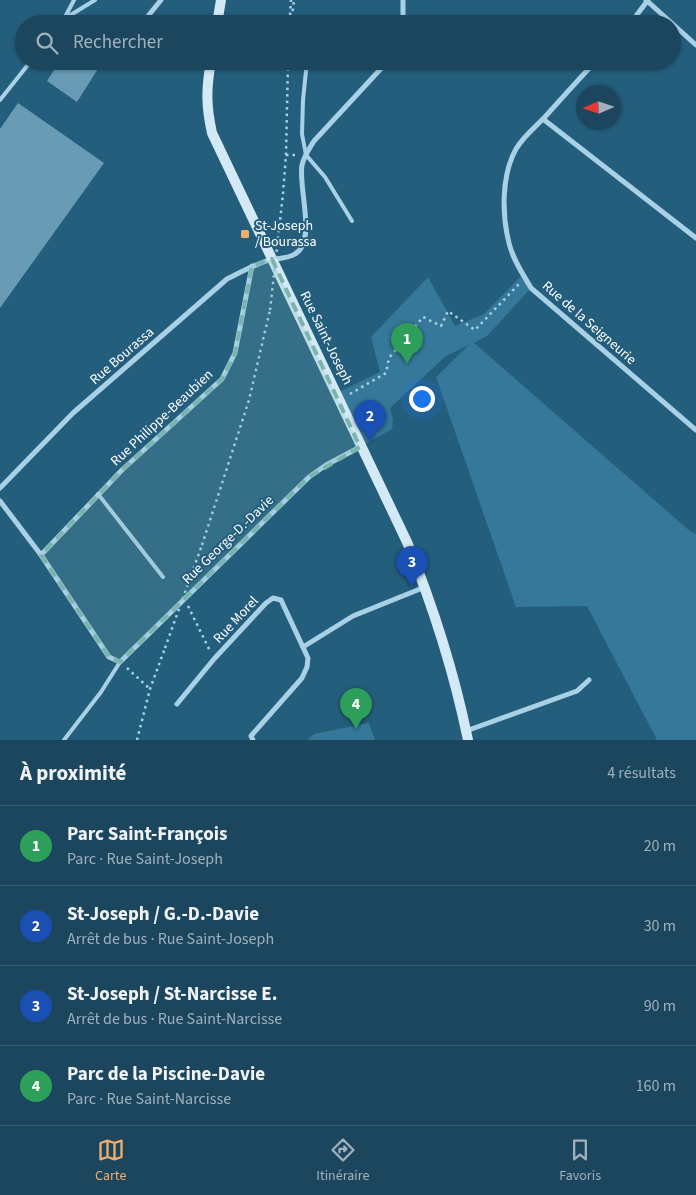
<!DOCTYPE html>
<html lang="fr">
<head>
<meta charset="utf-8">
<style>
  :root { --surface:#1b465e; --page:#244d64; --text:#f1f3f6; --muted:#a0b1bc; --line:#395e73; --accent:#efae6d }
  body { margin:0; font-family:"Source Sans 3",sans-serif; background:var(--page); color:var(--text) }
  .compass { position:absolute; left:576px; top:85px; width:45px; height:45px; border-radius:50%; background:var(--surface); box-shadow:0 1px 4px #0004; rotate:267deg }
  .you { position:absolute; left:421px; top:398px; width:18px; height:18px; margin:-12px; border:4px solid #fff; border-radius:50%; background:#1a73e8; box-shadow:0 0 0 8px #1a73e833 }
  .badge { display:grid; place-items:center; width:32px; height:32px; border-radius:50%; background:var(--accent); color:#fff; font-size:16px; font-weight:700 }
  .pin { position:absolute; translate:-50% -41px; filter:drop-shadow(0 1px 2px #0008) }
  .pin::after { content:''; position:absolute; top:26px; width:18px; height:15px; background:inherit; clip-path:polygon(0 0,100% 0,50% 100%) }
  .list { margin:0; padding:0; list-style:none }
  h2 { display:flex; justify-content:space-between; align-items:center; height:65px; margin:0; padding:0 20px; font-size:21px }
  h2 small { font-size:16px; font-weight:400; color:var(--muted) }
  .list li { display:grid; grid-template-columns:32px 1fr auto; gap:15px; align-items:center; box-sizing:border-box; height:80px; padding:0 20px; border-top:1px solid var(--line) }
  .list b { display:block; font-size:19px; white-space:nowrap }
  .list p { margin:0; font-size:16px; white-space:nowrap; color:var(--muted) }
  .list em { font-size:16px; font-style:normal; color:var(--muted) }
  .icon { flex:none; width:28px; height:28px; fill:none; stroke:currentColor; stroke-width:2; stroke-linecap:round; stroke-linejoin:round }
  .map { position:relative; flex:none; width:696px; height:740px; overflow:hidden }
  .search { position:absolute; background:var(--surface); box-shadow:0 1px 4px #0004; left:15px; right:15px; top:15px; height:55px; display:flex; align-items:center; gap:12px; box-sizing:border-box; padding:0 18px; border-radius:28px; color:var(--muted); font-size:19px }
  .sheet { height:385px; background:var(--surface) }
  nav { display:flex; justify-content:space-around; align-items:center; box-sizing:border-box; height:70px; border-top:1px solid var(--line); background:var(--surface); font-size:14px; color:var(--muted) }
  nav a { display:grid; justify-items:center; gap:2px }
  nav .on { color:var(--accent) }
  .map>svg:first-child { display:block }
</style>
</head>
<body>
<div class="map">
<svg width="696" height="740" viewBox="0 0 696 740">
  <rect width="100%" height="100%" fill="#245e7d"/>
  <g fill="#357899">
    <polygon points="523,274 531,288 487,336 474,343 691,532 696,534 696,740 657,740 587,606 516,607 436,377 469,345 446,356 390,408 393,420 392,429 360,447 337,393 380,372 371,337 428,277 455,326 484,314"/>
    <polygon points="369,723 375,740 308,740 314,734"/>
  </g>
  <g fill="#699bb4">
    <polygon points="87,18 95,24 84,24"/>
    <polygon points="60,61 103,61 77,102 47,81"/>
    <polygon points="18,103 104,163 0,308 0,129"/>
  </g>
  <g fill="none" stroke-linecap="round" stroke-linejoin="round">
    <g stroke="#a9d1e5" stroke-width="2.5" stroke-dasharray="2.5 4" stroke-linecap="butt">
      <polyline points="290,15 291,0"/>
      <polyline points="291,24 294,0"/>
      <polyline points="286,155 297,155"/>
      <polyline points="283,194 286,155 288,61"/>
      <polyline points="350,394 386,373 389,358 423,317 441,326 448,311 475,330 519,284"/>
      <polyline points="202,545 249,400 270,310"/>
      <polyline points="188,606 210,651"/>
      <polyline points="127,668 150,689"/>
      <polyline points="137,740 150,689 165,648"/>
    </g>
    <g stroke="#a9d1e5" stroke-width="4">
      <polyline points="74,0 64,19 95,0"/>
      <polyline points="310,24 310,20"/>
      <polyline points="307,61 303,100 302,134 306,155 325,177 352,221"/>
      <polyline points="0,100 31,61"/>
      <polyline points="98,494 163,577"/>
      <polyline points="64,740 101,692 120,662"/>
    </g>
    <g stroke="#a9d1e5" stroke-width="5">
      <polyline points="403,0 403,24"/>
      <polyline points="646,0 696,45"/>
      <polyline points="148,16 161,0"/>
      <polyline points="630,24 648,0"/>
      <path d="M 596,61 C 578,80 561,99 544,118 C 534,128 523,137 516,149 C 501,176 502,215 509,243 C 513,260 523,274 531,288 L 696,430"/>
      <polyline points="543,119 696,238"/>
      <path d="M 0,488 L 73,413 L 227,279 C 241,272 254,265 269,260 C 278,258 287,259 295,254 C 317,241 298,188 302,165 C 304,156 309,149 314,141 L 388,61"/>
      <polyline points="0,501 41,555 109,657 120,662 309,477 326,465 360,447"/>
      <polyline points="41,555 122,470 222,379 235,353 252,266"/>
      <polyline points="303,647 353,616 425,587"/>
      <polyline points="177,704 214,659 266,603 273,598 281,600 308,658 307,667 302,678 251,736 253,740"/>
      <polyline points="466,731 577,691 589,680"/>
    </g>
    <g stroke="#d3e9f5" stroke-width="10">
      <polyline points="217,24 221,0"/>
      <path d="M 211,61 C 206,89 206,106 212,133 L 407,542 C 433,606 454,672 468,740"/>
    </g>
    <g stroke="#a9d1e5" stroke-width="2.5" stroke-dasharray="2.5 4" stroke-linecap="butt">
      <polyline points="270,310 283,194"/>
      <polyline points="165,648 202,545"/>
    </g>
  </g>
  <path fill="#7bb4af" fill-opacity="0.2" stroke="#7bb4af" stroke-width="4" stroke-dasharray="10 6" stroke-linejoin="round" d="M 272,259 L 360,447 L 309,477 L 120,662 L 109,657 L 41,555 L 122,470 L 222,379 L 235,353 L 252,266 Z"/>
  <rect fill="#efae6d" stroke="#245e7d" stroke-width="2" x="240" y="229" width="10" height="10" rx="2.5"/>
  <g text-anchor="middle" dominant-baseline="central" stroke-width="4" stroke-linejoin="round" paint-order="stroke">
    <g font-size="14" fill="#fff" stroke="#245e7d" text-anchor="start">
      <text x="255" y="226">St-Joseph<tspan x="255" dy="16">/ Bourassa</tspan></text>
    </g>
    <g font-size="14" fill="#fff" stroke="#245e7d">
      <text transform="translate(589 323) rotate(41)">Rue de la Seigneurie</text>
      <text transform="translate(326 338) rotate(64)">Rue Saint-Joseph</text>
      <text transform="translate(122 356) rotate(-41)">Rue Bourassa</text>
      <text transform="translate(162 418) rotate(-43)">Rue Philippe-Beaubien</text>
      <text transform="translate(228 540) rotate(-44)">Rue George-D.-Davie</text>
      <text transform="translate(236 620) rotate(-47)">Rue Morel</text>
    </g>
  </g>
</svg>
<svg class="compass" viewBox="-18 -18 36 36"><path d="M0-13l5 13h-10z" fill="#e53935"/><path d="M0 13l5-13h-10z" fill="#a0b1bc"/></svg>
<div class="you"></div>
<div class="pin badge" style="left:407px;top:364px;background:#2e9e5b">1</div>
<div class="pin badge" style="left:370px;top:441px;background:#1a4fb4">2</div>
<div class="pin badge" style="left:412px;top:587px;background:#1a4fb4">3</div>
<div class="pin badge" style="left:356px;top:729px;background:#2e9e5b">4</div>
<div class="search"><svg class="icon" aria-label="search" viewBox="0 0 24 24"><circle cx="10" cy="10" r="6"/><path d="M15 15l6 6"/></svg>Rechercher</div>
</div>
<section class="sheet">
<h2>À proximité<small>4 résultats</small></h2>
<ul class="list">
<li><span class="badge" style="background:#2e9e5b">1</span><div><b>Parc Saint-François</b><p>Parc · Rue Saint-Joseph</p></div><em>20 m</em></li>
<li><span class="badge" style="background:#1a4fb4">2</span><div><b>St-Joseph / G.-D.-Davie</b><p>Arrêt de bus · Rue Saint-Joseph</p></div><em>30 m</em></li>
<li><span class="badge" style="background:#1a4fb4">3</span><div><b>St-Joseph / St-Narcisse E.</b><p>Arrêt de bus · Rue Saint-Narcisse</p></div><em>90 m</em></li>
<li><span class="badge" style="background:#2e9e5b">4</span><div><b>Parc de la Piscine-Davie</b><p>Parc · Rue Saint-Narcisse</p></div><em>160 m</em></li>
</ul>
</section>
<nav>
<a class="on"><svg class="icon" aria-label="map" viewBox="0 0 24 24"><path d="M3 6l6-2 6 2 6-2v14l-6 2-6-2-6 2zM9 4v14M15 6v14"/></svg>Carte</a>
<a><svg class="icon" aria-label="directions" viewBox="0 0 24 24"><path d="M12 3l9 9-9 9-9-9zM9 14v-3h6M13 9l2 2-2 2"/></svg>Itinéraire</a>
<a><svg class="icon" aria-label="saved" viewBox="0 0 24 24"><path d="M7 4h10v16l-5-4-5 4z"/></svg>Favoris</a>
</nav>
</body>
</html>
